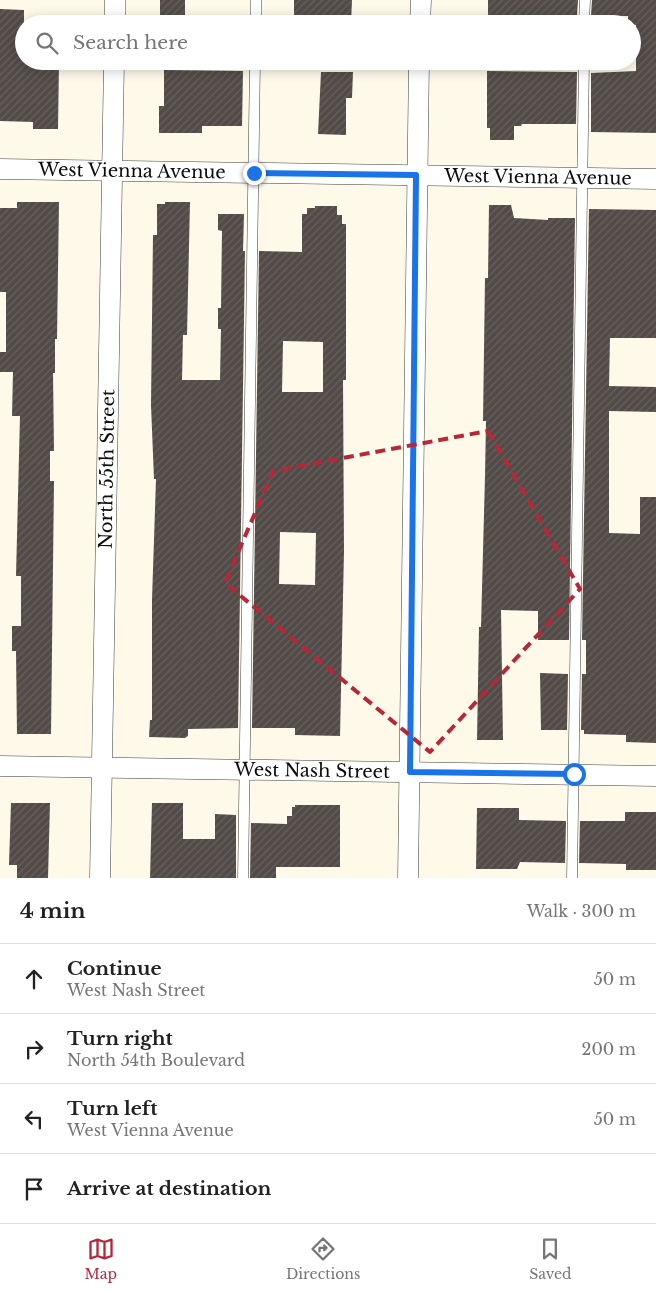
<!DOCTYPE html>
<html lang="en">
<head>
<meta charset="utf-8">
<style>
  :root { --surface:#fff; --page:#f2f2f2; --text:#222; --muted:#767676; --line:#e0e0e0; --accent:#b62838 }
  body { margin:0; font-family:"Libre Baskerville",serif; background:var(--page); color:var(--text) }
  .stop { position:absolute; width:15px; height:15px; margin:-11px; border:4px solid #1a73e8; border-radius:50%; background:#fff }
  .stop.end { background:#1a73e8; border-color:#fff; box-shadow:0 1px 5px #0008 }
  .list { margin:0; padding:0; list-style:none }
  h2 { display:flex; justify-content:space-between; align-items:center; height:65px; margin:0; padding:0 20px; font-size:21px }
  h2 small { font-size:16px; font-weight:400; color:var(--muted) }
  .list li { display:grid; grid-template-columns:32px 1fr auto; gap:15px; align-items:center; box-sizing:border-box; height:70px; padding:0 20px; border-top:1px solid var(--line) }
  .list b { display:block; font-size:19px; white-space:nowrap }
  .list p { margin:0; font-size:16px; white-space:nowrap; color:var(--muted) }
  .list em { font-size:16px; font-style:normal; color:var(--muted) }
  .icon { flex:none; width:28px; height:28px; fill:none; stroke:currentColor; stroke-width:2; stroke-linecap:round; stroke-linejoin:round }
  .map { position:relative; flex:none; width:656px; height:878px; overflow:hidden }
  .search { position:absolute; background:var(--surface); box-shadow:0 2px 12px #0003; left:15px; right:15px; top:15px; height:55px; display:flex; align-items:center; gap:12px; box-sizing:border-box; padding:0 18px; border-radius:28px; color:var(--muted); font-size:19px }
  .sheet { height:345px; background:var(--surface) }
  nav { display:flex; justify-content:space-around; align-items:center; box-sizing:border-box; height:70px; border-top:1px solid var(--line); background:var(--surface); font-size:14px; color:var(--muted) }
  nav a { display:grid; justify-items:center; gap:2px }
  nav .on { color:var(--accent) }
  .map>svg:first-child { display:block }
</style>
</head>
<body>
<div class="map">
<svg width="656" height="878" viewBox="0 0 656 878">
  <defs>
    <pattern id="building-hatch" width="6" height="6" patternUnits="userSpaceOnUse" patternTransform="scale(1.25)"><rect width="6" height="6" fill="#534b48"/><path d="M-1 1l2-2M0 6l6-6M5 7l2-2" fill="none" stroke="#67605e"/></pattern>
  </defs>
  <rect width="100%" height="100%" fill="#fef9e9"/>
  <g fill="url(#building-hatch)" fill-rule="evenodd">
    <rect x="160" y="0" width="25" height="23"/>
    <polygon points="294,0 352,0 351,24 309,24 309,20 294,20"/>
    <polygon points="488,0 578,0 577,16 527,15 527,23 488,23"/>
    <polygon points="592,0 656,0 656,133 591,132 591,73 636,71 636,25 628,24 628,16 591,16"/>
    <polygon points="0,9 24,10 24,61 59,61 58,129 33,129 33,122 0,121"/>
    <polygon points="164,70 243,71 242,126 202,126 202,133 159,133 159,106 164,106"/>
    <polygon points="487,71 577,72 576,124 522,124 521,126 514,126 514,140 490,140 490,128 487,128"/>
    <polygon points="321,72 353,72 352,98 346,98 346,135 318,134"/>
    <polygon points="17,202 59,202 57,339 55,339 55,373 53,373 54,451 50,451 50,481 54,481 51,734 17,734 16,651 12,651 12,626 21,626 21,576 16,576 20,416 12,416 13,372 0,372 0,352 6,352 6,292 0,292 0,208 17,208"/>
    <polygon points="165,202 190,202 187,335 183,335 182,380 220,380 221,329 218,329 218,308 221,308 222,231 218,230 218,214 244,214 243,251 245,251 238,728 188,729 188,736 185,738 149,737 150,720 152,720 152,600 156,479 154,479 151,405 153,235 157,235 157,204 165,204"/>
    <polygon points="489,205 511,205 514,218 548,220 548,218 575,218 569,640 538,640 538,611 501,610 503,740 477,740 479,627 481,627 485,476 486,421 483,421 485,278 488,278"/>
    <path d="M 315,206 L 337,206 L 337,215 L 342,215 L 342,224 L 346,224 L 346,380 L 343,380 L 344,551 L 340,736 L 295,735 L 295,728 L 252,728 L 259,251 L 302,252 L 302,214 L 307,214 L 307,208 L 315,208 ZM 283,341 L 323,342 L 323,392 L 282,392 ZM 280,532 L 316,533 L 315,585 L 279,584 Z"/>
    <polygon points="589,209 656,210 656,338 610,338 609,386 656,387 656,412 609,411 609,533 640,534 640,497 656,497 656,743 626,742 626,735 584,734 584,730 581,730 582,674 586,674 586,640 582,640"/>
    <polygon points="540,673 568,674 567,730 541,730"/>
    <polygon points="11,803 50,803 48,878 17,878 17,865 9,865"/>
    <polygon points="152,803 183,803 183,839 215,839 215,814 236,815 236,878 150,878"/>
    <polygon points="295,805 340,805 340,867 276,867 276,878 250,878 251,823 287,824 287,816 292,816 292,807 295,807"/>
    <polygon points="477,808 519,808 519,820 566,821 565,863 520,862 517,869 476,869"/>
    <polygon points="625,812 656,812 656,870 626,870 626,864 579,863 580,821 625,821"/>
  </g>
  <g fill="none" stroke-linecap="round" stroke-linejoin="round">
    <g stroke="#3e3e3e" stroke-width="11">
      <g id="service">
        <polyline points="256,24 256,0"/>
        <polyline points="584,24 585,0"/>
        <polyline points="243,878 255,61"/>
        <polyline points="572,878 584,61"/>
      </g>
    </g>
    <g stroke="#3e3e3e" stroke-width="21">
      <g id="minor">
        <polyline points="115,24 115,0"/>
        <polyline points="420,24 421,0"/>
        <path id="s1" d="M 0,169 L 656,179"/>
        <path id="s2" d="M 0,766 L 656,776"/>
        <path id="s3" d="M 100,878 L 114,61"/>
        <polyline points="408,878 419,61"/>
      </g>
    </g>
    <use href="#service" stroke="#fff" stroke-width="10"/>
    <use href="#minor" stroke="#fff" stroke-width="20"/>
  </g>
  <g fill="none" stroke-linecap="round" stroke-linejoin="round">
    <polyline stroke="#1a73e8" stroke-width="6" points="254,173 416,175 410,772 574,774"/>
  </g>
  <path fill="none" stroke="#b62838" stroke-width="4" stroke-dasharray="10 6" stroke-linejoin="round" d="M 488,431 L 580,589 L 430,752 L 225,583 L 273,471 Z"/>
  <g text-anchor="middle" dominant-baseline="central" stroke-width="5" stroke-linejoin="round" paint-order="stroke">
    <g font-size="18" fill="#0b0b0b" stroke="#fff">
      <text stroke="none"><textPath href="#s1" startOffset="132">West Vienna Avenue</textPath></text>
      <text stroke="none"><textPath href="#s1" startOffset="538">West Vienna Avenue</textPath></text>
      <text stroke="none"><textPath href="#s3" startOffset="409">North 55th Street</textPath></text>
      <text stroke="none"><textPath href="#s2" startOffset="312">West Nash Street</textPath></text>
    </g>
  </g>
</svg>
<div class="stop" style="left:574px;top:774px"></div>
<div class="stop end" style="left:254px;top:173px"></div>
<div class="search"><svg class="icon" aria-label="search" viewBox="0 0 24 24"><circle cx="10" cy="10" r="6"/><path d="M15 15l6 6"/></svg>Search here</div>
</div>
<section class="sheet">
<h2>4 min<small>Walk · 300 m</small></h2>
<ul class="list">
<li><svg class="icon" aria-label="ahead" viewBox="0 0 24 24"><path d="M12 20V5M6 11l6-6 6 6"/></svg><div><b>Continue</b><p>West Nash Street</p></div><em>50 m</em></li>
<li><svg class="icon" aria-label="right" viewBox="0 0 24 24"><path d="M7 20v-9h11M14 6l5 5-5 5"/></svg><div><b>Turn right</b><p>North 54th Boulevard</p></div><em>200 m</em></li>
<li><svg class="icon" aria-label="left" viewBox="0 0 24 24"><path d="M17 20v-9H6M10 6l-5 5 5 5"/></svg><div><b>Turn left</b><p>West Vienna Avenue</p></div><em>50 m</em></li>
<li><svg class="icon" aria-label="arrive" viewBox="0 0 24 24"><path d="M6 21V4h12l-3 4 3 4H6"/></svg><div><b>Arrive at destination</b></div></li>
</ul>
</section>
<nav>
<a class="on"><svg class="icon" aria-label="map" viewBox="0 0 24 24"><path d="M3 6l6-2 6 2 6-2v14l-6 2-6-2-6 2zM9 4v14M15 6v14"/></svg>Map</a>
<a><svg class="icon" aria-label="directions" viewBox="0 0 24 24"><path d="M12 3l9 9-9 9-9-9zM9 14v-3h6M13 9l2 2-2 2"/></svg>Directions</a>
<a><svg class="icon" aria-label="saved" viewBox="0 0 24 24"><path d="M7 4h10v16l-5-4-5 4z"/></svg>Saved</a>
</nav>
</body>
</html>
